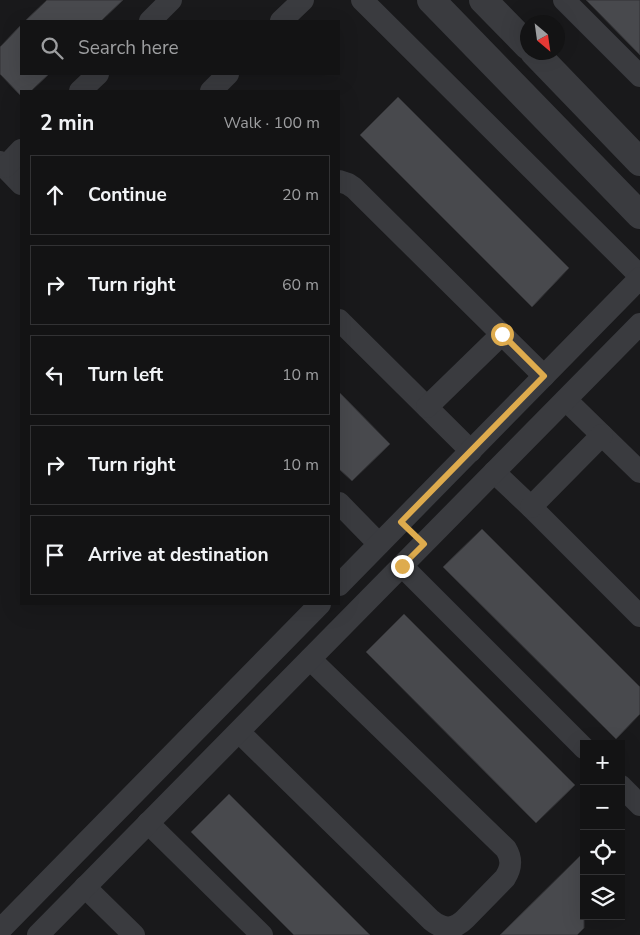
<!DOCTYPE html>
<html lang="en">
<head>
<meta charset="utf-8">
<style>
  :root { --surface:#131314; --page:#202022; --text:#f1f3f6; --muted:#9d9ea0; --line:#323234 }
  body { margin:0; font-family:"Nunito Sans",sans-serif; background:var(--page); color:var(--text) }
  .controls { position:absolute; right:15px; bottom:15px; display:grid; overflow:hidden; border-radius:0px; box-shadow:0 5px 20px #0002 }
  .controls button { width:45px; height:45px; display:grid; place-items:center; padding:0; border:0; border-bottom:1px solid var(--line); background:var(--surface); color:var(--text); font:25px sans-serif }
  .compass { position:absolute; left:520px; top:15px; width:45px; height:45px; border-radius:50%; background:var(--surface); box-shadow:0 5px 20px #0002; rotate:151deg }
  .stop { position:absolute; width:15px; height:15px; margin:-11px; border:4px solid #deab4d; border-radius:50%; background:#fff }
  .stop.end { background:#deab4d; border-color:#fff; box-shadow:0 1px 5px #0008 }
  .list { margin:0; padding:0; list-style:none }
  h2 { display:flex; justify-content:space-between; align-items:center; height:65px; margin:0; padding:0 20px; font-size:21px }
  h2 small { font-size:16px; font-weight:400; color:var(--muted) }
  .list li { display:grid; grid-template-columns:32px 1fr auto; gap:15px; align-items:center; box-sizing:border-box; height:80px; margin:0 10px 10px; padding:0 10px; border:1px solid var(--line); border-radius:0px }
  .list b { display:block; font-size:19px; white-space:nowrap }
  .list em { font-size:16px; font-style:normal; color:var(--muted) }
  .icon { flex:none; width:28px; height:28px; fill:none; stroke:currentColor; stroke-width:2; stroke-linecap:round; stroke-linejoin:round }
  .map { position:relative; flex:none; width:640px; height:935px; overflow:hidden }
  .search { position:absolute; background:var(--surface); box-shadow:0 5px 20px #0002; left:20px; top:20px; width:320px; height:55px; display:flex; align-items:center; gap:12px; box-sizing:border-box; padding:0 18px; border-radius:0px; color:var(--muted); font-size:19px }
  .panel { position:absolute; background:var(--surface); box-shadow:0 5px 20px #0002; left:20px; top:90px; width:320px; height:515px; border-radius:0px }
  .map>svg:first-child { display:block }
</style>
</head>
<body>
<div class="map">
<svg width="640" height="935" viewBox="0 0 640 935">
  <rect width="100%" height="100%" fill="#19191b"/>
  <g fill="#48494d" stroke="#333336">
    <polygon points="47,0 123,0 101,21 25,21"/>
    <polygon points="586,0 640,0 640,55"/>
    <polygon points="21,25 21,74 49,74 31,91 21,91 21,96 0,74 0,47"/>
    <polygon points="398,97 569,268 532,307 360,135"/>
    <polygon points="339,392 390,444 352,481 339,469"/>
    <polygon points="482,529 640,687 640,714 616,739 443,567"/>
    <polygon points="404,614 575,785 536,823 366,652"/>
    <polygon points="229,794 370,935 294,935 191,832"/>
    <polygon points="584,852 584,928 577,935 500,935"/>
  </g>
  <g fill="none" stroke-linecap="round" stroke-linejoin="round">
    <g stroke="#3a3b3f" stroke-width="22">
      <polyline points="362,0 640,276"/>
      <polyline points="564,0 640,76"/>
      <polyline points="150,21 171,0"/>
      <polyline points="281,21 303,0"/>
      <polyline points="80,91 98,74"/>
      <polyline points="211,91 228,74"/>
      <polyline points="0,162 21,184"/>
      <polyline points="5,167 21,150"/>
      <polyline points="339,181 348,184 354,188 544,376"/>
      <polyline points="339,320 471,451"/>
      <polyline points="566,400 640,472"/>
      <polyline points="427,407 502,334"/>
      <polyline points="494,472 531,507 640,616"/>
      <polyline points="339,503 379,544"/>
      <polyline points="531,507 602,435"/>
      <polyline points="402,566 584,748"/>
      <polyline points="339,585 640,278"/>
      <path d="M 239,732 L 431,920 C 443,930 454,930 465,919 L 505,878 C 512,867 512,859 506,849 L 310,659"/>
      <polyline points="621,786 640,805"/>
      <polyline points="148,823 262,935"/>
      <polyline points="85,887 134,935"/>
      <polyline points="0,930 320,604"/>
      <polyline points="38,935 640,324"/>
    </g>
    <g stroke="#3a3b3f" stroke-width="28">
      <polyline points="431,0 640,215"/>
      <polyline points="483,0 528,46"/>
      <polyline points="534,52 640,162"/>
    </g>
  </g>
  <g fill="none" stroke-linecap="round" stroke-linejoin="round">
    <polyline stroke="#deab4d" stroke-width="6" points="402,566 424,544 401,522 544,376 502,334"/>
  </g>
</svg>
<div class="controls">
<button>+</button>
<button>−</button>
<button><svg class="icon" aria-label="locate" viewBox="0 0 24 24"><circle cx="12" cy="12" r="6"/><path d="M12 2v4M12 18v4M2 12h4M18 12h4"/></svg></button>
<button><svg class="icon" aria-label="layers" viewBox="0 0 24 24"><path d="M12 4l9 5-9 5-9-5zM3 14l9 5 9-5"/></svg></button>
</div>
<svg class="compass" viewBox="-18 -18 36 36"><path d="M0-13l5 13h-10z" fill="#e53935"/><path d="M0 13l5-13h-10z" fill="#9d9ea0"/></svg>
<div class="stop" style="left:502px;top:334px"></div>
<div class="stop end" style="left:402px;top:566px"></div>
<div class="search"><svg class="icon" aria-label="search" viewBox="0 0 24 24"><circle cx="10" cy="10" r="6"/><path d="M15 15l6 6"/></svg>Search here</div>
<section class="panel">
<h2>2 min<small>Walk · 100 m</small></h2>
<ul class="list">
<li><svg class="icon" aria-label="ahead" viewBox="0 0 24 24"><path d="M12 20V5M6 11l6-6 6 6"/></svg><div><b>Continue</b></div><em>20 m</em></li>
<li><svg class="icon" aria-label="right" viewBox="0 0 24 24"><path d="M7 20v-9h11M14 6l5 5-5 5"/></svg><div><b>Turn right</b></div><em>60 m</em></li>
<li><svg class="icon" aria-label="left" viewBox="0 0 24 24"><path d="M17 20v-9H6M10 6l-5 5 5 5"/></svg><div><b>Turn left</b></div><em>10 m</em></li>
<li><svg class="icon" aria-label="right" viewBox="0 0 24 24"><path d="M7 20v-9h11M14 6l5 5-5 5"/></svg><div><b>Turn right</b></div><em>10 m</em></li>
<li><svg class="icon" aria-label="arrive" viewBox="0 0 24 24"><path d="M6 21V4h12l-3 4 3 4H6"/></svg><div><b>Arrive at destination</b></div></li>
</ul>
</section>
</div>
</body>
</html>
